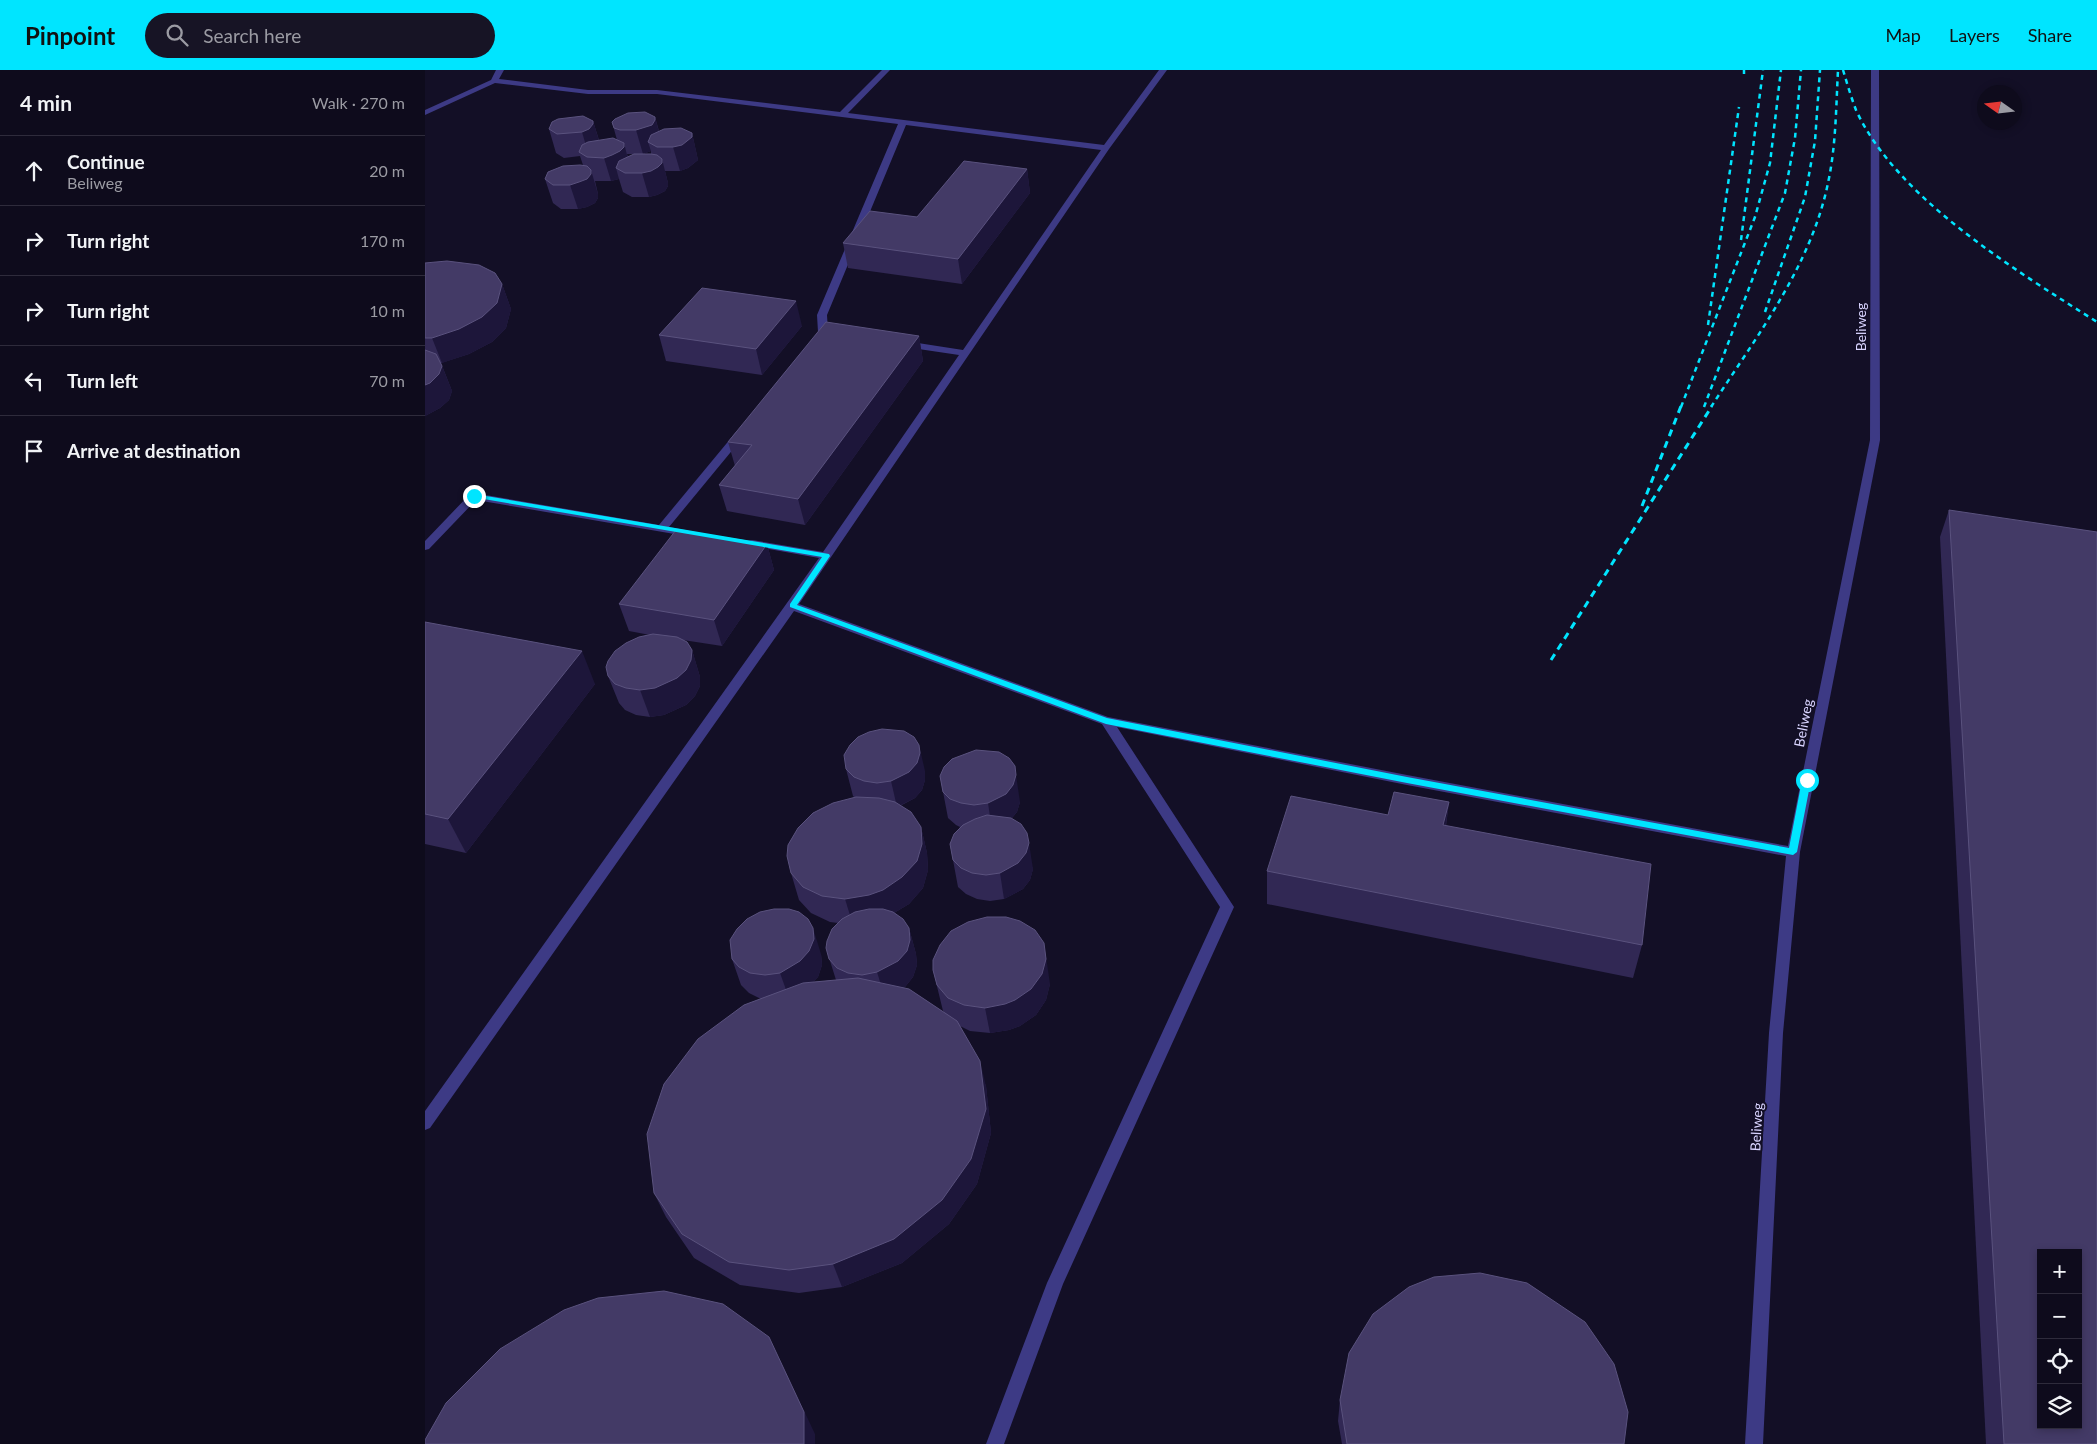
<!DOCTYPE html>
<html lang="en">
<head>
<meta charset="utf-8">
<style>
  :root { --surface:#0e0b1c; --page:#171425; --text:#f1f3f6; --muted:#9b9ba3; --line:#2e2b3b; --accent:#00e5ff }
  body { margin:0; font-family:Lato,sans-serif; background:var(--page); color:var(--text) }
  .controls { position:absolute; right:15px; bottom:15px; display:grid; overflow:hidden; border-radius:0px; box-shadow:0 2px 8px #0003 }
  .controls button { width:45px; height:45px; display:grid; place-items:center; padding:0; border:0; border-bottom:1px solid var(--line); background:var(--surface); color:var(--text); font:25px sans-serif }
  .compass { position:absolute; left:1552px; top:15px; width:45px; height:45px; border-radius:50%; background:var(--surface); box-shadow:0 2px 8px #0003; rotate:284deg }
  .stop { position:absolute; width:15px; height:15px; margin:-11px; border:4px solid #00e5ff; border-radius:50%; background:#fff }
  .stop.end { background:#00e5ff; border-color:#fff; box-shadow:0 1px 5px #0008 }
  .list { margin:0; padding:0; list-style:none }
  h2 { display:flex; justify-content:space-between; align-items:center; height:65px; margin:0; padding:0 20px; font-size:21px }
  h2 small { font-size:16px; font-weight:400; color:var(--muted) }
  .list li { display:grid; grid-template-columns:32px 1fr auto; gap:15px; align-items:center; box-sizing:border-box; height:70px; padding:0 20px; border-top:1px solid var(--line) }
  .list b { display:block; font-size:19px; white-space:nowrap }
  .list p { margin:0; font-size:16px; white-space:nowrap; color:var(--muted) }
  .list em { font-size:16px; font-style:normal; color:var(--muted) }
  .icon { flex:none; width:28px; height:28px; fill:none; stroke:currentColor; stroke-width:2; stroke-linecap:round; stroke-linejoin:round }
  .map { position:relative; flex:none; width:1672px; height:1374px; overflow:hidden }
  header { display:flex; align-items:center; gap:30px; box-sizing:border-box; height:70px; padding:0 25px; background:var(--accent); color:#111 }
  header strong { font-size:24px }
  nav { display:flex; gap:28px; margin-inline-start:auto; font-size:18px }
  .search { width:350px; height:45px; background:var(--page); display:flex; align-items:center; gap:12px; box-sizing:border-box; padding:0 18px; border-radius:28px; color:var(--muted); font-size:19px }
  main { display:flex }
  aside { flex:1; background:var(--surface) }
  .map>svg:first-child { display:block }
</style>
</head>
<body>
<header>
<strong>Pinpoint</strong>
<div class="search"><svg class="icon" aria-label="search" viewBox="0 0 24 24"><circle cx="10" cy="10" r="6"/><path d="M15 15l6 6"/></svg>Search here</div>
<nav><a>Map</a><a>Layers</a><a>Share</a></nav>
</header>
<main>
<aside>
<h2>4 min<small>Walk · 270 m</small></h2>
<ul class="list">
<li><svg class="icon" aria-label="ahead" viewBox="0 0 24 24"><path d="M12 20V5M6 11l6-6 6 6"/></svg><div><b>Continue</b><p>Beliweg</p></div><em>20 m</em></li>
<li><svg class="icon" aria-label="right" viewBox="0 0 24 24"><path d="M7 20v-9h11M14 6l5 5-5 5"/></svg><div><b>Turn right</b></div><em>170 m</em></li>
<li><svg class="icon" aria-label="right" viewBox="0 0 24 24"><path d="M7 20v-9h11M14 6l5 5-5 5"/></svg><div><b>Turn right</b></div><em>10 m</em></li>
<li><svg class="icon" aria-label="left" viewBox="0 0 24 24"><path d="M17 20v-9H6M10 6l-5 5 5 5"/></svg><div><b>Turn left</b></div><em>70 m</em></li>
<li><svg class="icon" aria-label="arrive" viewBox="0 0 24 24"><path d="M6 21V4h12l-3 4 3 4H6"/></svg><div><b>Arrive at destination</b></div></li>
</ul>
</aside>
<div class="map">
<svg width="1672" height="1374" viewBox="0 0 1672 1374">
  <rect width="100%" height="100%" fill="#130f26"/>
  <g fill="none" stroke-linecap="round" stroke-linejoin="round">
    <g fill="#3d3a85" fill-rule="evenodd">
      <polygon points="71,0 79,0 74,9 163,20 232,20 415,42 457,0 465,0 423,43 679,75 734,0 742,0 684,79 374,534 683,647 982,705 1363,776 1445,370 1446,0 1454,0 1455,370 1375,782 1358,963 1338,1374 1320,1374 1344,963 1361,786 982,715 692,657 809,837 638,1214 579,1374 561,1374 622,1213 795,837 677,654 369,541 5,1058 0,1060 0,1041 394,488 327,476 322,473 323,471 327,470 398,482 534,285 480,277 475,274 480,271 538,280 676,80 481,55 402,245 403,262 396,271 393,272 388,269 393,262 392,245 473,54 232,24 163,24 70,13 0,45 0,40 66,10"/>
      <polygon points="315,361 320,364 319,366 244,457 271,462 272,464 271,466 267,467 51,430 4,479 0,480 0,471 45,424 49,423 234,455 311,362"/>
    </g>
    <g stroke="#00e5ff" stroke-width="2.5" stroke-dasharray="5 4.5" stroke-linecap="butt">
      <polyline points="1319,0 1319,4"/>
      <path d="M 1418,0 C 1422,13 1426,27 1431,40 C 1472,129 1592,201 1672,252"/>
      <polyline points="1316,170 1338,0"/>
      <polyline points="1340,242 1380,127 1390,71 1395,0"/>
      <polyline points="1283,255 1314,37"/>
      <polyline points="1256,337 1330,147 1345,93 1356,0"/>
      <polyline points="1279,337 1360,123 1370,68 1376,0"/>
      <path d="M 1286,337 C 1331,267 1386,196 1403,113 C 1411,76 1411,38 1413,0"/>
    </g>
    <g stroke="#00e5ff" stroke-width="3" stroke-dasharray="7 5.5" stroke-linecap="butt">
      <polyline points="1217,436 1256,336"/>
      <polyline points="1126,590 1287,336"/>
    </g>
  </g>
  <g fill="#312854" fill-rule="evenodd">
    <path d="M 230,47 L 234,61 L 267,63 L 273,90 L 263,98 L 255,101 L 240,101 L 243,113 L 243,116 L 240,121 L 232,125 L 224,127 L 207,127 L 198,122 L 194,109 L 186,111 L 170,111 L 173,124 L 173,128 L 170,133 L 162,137 L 153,139 L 136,139 L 128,133 L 120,109 L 158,95 L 155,86 L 139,88 L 131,83 L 124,59 L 168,51 L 174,70 L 192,70 L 187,52 ZM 226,81 L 226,84 L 218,84 ZM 202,84 L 218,84 L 203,87 Z"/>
    <polygon points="602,99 605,123 537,214 423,198 418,173 492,147"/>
    <polygon points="0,193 77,214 86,239 81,258 67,272 44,284 16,293 27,321 24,330 15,338 0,346"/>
    <polygon points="377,256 337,305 241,291 234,265"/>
    <polygon points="494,266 498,291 380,455 302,441 294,415 310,396 303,372"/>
    <polygon points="1524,440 1672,1374 1561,1374 1515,467"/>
    <polygon points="342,474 349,500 297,576 258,570 267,580 275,607 275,616 270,626 261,635 239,645 225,647 211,645 200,640 194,633 183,606 225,565 204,561 194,534"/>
    <polygon points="0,552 170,614 41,783 0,774"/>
    <polygon points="421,699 500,701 500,710 497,720 490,728 475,736 496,757 502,783 503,800 498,818 484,834 469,843 484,858 491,884 492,895 488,907 480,917 478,918 520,943 518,941 508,900 625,914 621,930 611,945 595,956 584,960 565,963 545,961 535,956 561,1016 566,1063 552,1114 524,1154 477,1193 417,1217 374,1223 315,1215 269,1188 241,1147 229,1123 336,929 324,923 316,915 307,889 396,884 397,895 393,907 388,912 411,910 401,878 413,853 405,852 386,843 374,830 366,803 430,728 428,726"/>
    <polygon points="515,706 595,732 592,742 587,748 608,799 605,810 598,819 579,829 565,831 552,829 541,824 533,817 525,774 535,757 531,755 523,748"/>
    <polygon points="1024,732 1021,756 1217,875 1208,908 842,834 842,801 963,745"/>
    <polygon points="915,1330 1199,1374 917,1374 913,1351"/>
  </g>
  <g fill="#1d163a">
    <polygon points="230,47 236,70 223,72 226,81 218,84 211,60"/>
    <polygon points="168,51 175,74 164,86 157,62"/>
    <polygon points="267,63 273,90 263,98 255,101 248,77"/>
    <polygon points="199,73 205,97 191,98 194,109 186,111 179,88"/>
    <polygon points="237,89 243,113 243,116 240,121 232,125 224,127 217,103"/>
    <polygon points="602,99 605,123 537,214 533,189"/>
    <polygon points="166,100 173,124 173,128 170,133 162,137 153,139 145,115"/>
    <polygon points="77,214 86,239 81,258 67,272 44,284 17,293 7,268"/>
    <polygon points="371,231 377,256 337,305 331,279"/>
    <polygon points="494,266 498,291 380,455 373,429"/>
    <polygon points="17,296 27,321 24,330 15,338 0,346 0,315"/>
    <polygon points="342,474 349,500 297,576 289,550"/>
    <polygon points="267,580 275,607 275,616 270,626 261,635 239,645 225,647 215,620"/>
    <polygon points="157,581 170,614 41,783 23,749"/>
    <polygon points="494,675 500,701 500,710 497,720 490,728 472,737 466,711"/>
    <polygon points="591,705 595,732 592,742 585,750 567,760 563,733"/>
    <polygon points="1024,732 1019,766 1018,755"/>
    <polygon points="496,757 502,783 503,800 498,818 484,834 464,846 428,855 420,829"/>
    <polygon points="604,773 608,799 605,810 598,819 579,829 575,803"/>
    <polygon points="388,858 396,884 397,895 393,907 384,917 364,928 355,903"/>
    <polygon points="484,858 491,884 492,895 488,907 480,917 460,928 452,902"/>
    <polygon points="619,873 625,914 621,930 611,945 595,956 584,960 565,963 560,938"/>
    <polygon points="555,991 561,1016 566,1063 552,1114 524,1154 477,1193 417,1217 408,1194"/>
    <polygon points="344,1267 390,1364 390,1374 379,1374"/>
  </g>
  <g fill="#433a66" stroke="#5a527e" fill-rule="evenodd">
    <polygon points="220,42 230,47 230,50 227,55 211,60 195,60 189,58 187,52 190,49 203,43"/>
    <polygon points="158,46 168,51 168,54 164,59 157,62 132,64 124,59 127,52 133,49"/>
    <polygon points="256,58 267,63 267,67 257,75 248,77 232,77 223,72 226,65 239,59"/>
    <polygon points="188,68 199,73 199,77 195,81 187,85 179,88 162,87 154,82 157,75 163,72"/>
    <polygon points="209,84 226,84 232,85 237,89 237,93 233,97 226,101 217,103 200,103 191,98 194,91"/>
    <polygon points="539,91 602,99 533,189 418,173 445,141 492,147"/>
    <polygon points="155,95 162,96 166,100 166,104 162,109 154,112 145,115 128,115 120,109 123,102 138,96"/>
    <polygon points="22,191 54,195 70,203 77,214 72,233 57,247 34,259 7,268 0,268 0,193"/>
    <polygon points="277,218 371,231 331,279 234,265"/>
    <polygon points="401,252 494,266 373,429 294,415 327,375 303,372"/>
    <polygon points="0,280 11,284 17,296 14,304 5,313 0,315"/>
    <path d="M 1524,440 L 1672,462 L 1672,1374 L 1579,1374 ZM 1616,1183 L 1653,1183 L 1653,1355 L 1616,1355 Z"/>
    <polygon points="251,460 342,474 289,550 194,534"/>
    <polygon points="0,552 157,581 23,749 0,744"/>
    <polygon points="228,564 252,567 262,572 267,580 266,590 261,600 252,608 230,618 215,620 201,618 190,614 183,606 181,597 183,591 190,581 201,573 214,567"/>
    <polygon points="457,659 479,661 489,667 494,675 495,683 492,693 484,702 466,711 452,713 439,711 429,707 421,699 419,685 425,675 433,667 444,662"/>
    <polygon points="551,680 574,682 584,688 590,696 591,705 588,715 581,724 563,733 549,735 536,733 525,729 518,722 515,706 519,697 527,689"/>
    <polygon points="969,722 1024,732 1018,755 1226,794 1217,875 842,801 866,726 963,745"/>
    <polygon points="431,727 454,728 470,732 486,742 496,757 497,774 492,791 477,807 458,820 444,825 420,829 397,826 378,817 366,803 362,786 363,775 373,758 388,743 408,733"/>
    <polygon points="562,745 586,748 596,754 602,763 604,773 601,783 593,793 575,803 561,805 547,803 536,798 528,790 525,774 529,764 538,755 550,749"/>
    <polygon points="349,839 364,839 374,842 383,849 388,858 389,869 384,881 375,891 355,903 340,905 325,903 314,897 307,889 305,870 312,859 322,849 335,842"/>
    <polygon points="444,839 458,839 468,842 478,849 484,858 485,870 482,881 473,891 452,902 437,905 423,903 412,898 404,889 401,878 402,871 407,859 417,849 430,842"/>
    <polygon points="562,847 581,847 595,851 610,860 619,873 621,889 617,904 606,919 590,930 580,934 560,938 539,935 523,928 512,915 508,900 508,890 515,875 526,861 543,852"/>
    <polygon points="433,908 484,919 532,951 555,991 561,1039 546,1089 517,1130 469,1169 408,1194 364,1200 304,1192 257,1164 229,1123 222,1064 239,1014 273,969 319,935 378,913"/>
    <polygon points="1055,1203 1102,1213 1160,1252 1189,1294 1203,1342 1199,1374 922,1374 915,1330 924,1283 948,1244 984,1217 1009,1207"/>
    <polygon points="239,1221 298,1234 344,1267 379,1342 379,1374 0,1374 0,1370 21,1333 75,1279 139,1240 173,1228"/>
  </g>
  <polygon fill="#00e5ff" points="49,424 404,484 405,486 372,535 682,648 982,707 1364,778 1377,710 1382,707 1386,710 1372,782 1368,785 982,713 681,654 365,537 365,534 397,487 47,427 46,426"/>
  <g text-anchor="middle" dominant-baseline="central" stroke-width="4" stroke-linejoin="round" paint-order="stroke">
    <g font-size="14" fill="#d9d4ff" stroke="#130f26">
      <text transform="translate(1435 257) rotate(-90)">Beliweg</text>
      <text transform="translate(1378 653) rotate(-79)">Beliweg</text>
      <text transform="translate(1331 1057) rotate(-87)">Beliweg</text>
    </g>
  </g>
</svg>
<div class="controls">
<button>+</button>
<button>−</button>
<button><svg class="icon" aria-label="locate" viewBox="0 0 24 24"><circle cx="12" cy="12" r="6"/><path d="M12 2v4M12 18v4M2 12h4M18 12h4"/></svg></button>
<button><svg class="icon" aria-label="layers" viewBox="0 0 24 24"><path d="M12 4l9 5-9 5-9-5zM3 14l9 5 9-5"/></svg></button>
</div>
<svg class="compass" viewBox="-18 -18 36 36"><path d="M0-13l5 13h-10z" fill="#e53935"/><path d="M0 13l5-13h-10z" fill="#9b9ba3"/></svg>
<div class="stop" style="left:1382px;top:710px"></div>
<div class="stop end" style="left:49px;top:426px"></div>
</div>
</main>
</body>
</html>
